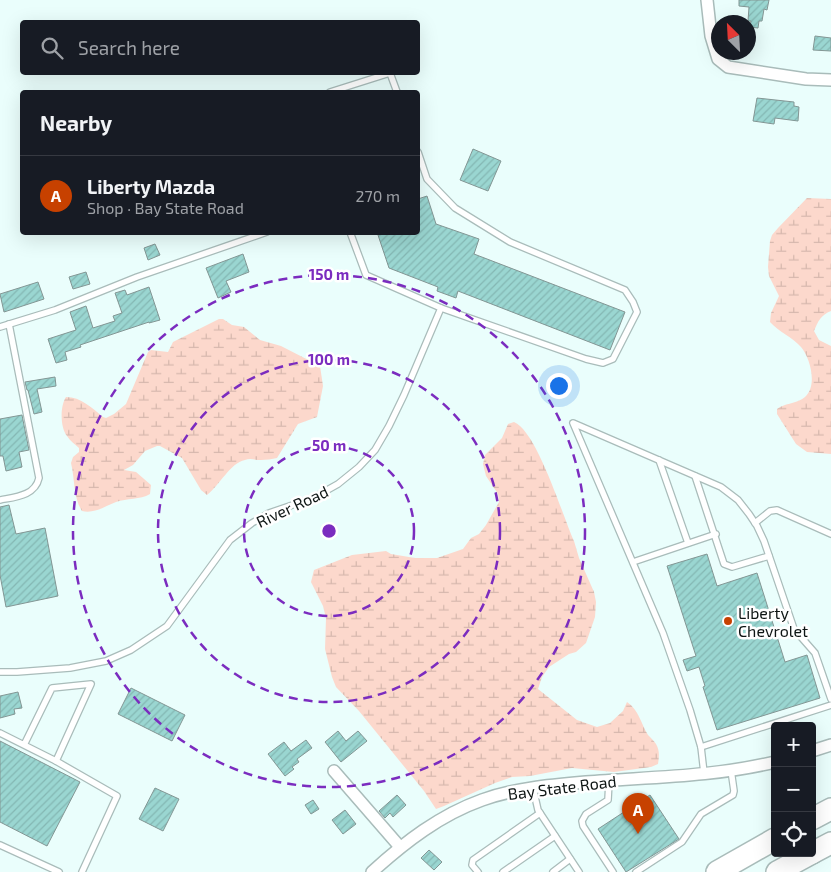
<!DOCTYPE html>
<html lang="en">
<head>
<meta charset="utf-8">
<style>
  :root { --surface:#171b24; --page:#20242c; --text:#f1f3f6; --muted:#9ea1a6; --line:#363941; --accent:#c74100 }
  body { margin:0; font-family:"Exo 2",sans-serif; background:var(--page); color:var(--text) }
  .controls { position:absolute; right:15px; bottom:15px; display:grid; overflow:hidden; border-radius:5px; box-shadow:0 5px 20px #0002 }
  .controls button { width:45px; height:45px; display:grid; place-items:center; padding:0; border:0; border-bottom:1px solid var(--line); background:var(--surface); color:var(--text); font:25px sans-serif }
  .compass { position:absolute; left:711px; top:15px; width:45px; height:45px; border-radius:50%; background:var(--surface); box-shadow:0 5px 20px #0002; rotate:336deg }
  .you { position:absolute; left:558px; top:385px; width:18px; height:18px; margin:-12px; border:4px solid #fff; border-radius:50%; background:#1a73e8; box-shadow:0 0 0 8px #1a73e833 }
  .badge { display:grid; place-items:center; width:32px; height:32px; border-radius:50%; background:var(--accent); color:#fff; font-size:16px; font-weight:700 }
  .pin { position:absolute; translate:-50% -41px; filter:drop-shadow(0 1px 2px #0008) }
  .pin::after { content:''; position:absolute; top:26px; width:18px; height:15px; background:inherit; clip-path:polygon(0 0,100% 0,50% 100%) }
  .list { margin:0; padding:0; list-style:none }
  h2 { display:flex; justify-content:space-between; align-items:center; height:65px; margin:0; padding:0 20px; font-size:21px }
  h2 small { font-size:16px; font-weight:400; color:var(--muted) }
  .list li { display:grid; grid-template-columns:32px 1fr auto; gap:15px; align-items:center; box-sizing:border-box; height:80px; padding:0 20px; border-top:1px solid var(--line) }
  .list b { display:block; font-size:19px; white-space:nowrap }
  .list p { margin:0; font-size:16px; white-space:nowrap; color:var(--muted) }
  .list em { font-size:16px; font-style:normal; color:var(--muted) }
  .icon { flex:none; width:28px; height:28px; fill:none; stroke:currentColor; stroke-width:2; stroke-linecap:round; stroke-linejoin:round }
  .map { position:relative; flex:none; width:831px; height:872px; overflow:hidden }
  .search { position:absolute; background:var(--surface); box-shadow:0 5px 20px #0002; left:20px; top:20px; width:400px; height:55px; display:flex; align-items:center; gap:12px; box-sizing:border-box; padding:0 18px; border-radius:5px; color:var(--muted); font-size:19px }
  .panel { position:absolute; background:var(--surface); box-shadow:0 5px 20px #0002; left:20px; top:90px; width:400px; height:145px; border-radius:5px }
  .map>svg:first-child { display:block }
</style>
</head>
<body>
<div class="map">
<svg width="831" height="872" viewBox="0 0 831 872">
  <defs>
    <pattern id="wetland-marsh" width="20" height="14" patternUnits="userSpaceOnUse" patternTransform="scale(1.25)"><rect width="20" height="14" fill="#fcd8cc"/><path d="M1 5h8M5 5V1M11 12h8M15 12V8" fill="none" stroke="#d7b8ae"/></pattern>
    <pattern id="building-hatch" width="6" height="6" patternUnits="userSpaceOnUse" patternTransform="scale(1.25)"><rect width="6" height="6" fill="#9ad6d1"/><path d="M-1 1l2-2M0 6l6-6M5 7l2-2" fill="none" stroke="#84b7b3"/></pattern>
  </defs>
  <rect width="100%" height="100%" fill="#eafefc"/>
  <g fill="url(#wetland-marsh)">
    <path d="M 807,198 L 831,199 L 831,311 C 821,315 818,321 814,331 L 819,340 L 831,346 L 831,454 L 807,452 L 796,444 L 777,414 L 777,409 L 780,407 C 788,403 798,403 805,397 C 818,386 810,357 801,347 C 792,337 779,332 770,322 L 771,313 L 779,296 L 769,276 L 768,267 L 770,241 L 772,235 L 778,228 Z"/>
    <path d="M 219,319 L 223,319 L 232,325 L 244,327 L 260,340 L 281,346 L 320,366 L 323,386 L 317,417 L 298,424 L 277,458 C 272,459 266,460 261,460 C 255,460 250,458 245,460 C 230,463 220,485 207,495 L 201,490 L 182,458 L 160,446 L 157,446 L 145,451 L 133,465 L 124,470 L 136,472 L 151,485 L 150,494 C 140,500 127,498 116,502 C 105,506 95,514 82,511 C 73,497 75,479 71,463 L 73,457 L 79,452 L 79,448 C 75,444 70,441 67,436 C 60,427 60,406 66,397 C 81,397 92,408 103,417 L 106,418 L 114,414 L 126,404 L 148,352 L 151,350 L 168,352 L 173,342 Z"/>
    <path d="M 514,422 C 537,431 563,517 574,541 L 579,558 L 594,592 L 596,602 L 595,617 L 586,643 L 576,652 L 569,654 L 549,667 L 542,677 L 538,689 L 577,720 L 597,727 L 610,723 L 623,711 L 627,702 C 639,710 641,724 648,735 C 651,738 654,741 656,744 C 660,751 659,757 658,764 L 651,767 L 614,772 L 572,768 L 530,776 L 512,777 L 495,783 L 444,806 L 436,809 L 424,791 L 359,711 L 336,687 L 332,677 L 325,649 L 326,618 L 323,606 L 311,582 L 314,570 L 352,555 L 386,551 L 391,554 L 415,558 L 437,558 L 463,549 L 471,538 L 479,534 L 486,525 L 499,502 L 498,494 L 486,476 L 483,464 L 485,455 L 502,438 L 508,424 Z"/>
  </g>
  <g fill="url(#building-hatch)" stroke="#839694">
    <polygon points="739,0 769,0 767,10 764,9 762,21 759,21 758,28 750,27 751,21 748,21 749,7 739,6"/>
    <polygon points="815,36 831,38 831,51 813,50"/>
    <polygon points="757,98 794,102 794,106 799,107 798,121 775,118 774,124 753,121"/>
    <polygon points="473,149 501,161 488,191 460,180"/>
    <polygon points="427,196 436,224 479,239 474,254 625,312 610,350 458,291 456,298 437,291 438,287 389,268 377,232 418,232 418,199"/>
    <polygon points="155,244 160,255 148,260 144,248"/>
    <polygon points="243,254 249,272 226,281 231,292 218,298 206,268"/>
    <polygon points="86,272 90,284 73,289 69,277"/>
    <polygon points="38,282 44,299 4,312 0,294"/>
    <polygon points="149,287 160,320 149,323 149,322 80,345 81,347 65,352 67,360 56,363 48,339 76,330 70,312 86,306 93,328 115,321 113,316 122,313 115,293 125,290 127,295"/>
    <polygon points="55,377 56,386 37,389 42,412 34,414 28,390 27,390 25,382"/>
    <polygon points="22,415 29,450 19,452 22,467 6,471 3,456 0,456 0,419"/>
    <polygon points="9,505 16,534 45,528 58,596 6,607 0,575 0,507"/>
    <polygon points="707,554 717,586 757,573 785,662 807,655 820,698 717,730 703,687 705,686 699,667 687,671 683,660 696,656 667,566"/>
    <polygon points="131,688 185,715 172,741 118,714"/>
    <polygon points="18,692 22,708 14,709 15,714 0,718 0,696"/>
    <polygon points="338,731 346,741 358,731 367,741 341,762 325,742"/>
    <polygon points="306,740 312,748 297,759 299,762 292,767 294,769 285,776 268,754 284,742 291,751"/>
    <polygon points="0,741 80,782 47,846 0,822"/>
    <polygon points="155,788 179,799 163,831 139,819"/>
    <polygon points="397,795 406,805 393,817 390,813 385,818 379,811"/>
    <polygon points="650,795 679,839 626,872 598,829"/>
    <polygon points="313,800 319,809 311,814 305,805"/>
    <polygon points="345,810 356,824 343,834 332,820"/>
    <polygon points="429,850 442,862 434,870 421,858"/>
  </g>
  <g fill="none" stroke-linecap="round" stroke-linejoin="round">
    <g stroke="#a9bcba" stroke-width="8">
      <g id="service">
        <polyline points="330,92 390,73 397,92"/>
        <polyline points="418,152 427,179 455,208 510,242 625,290 633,302 637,312 613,359 603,363 586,359 441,308"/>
        <polyline points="0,327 55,310 137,277 267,232"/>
        <polyline points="659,460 688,543"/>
        <polyline points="695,476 724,564 732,567 769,556"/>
        <path d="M 0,500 C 15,497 35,496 39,478 L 9,324"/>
        <polyline points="755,523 770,511 777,510 831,534"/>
        <polyline points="633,562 716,534"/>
        <polyline points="0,672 17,672 70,668 106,661 131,650 167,626 230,540 252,523 269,513 313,498 338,484 359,467 375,450 389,426 404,395 441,308 366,275 350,232"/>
        <polyline points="0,733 56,761 91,684 52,688 24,745"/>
        <polyline points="701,747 831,705"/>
        <polyline points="56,761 117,796 82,872"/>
        <polyline points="704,773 701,747 690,710 663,633 573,423 721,487 738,500 749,514 757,526 764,541 794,629 815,653 831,699"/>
        <polyline points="609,781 608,800 586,814 582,821 583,826 613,872"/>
        <polyline points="533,788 538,810 579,872"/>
        <polyline points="0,845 59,872"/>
        <polyline points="478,872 472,865 473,860 540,813"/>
        <polyline points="503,872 555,836"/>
        <polyline points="553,872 570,859"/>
        <polyline points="636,872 682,842 701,814 733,795 734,791 731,770"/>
      </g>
    </g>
    <g stroke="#a9bcba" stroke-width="14">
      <g id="minor">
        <polyline points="707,0 711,36 718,59 728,67 806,79 831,80"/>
        <polyline points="812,751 831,745"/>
        <polyline points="334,771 400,847"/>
        <path d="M 372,872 C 405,842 440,815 482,800 C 515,788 552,785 586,782 C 649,777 713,777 775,762"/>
      </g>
    </g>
    <g stroke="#a9bcba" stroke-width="24">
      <g id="motorway">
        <polyline points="812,819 831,809"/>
        <polyline points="812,853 831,843"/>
        <polyline points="717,872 775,839"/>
        <polyline points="777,872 812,853"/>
      </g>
    </g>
    <use href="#service" stroke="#fff" stroke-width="5.5"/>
    <use href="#minor" stroke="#fff" stroke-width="11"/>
    <use href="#motorway" stroke="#fff" stroke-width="21"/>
  </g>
  <g fill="none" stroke="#7b2cbf" stroke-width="2.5" stroke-dasharray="9 6">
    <circle cx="329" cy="531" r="85"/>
    <circle cx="329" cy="531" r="171"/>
    <circle cx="329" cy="531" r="256"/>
  </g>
  <circle fill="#c74100" stroke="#fff" stroke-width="2" cx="728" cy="621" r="5"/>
  <g text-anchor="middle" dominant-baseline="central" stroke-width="5" stroke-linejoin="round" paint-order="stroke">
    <g font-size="16" fill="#0e1514" stroke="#fff">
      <text transform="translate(292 506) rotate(-25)">River Road</text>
      <text transform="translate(562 787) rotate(-7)">Bay State Road</text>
    </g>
    <g font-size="16" fill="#0e1514" stroke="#fff" text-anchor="start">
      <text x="738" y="612">Liberty<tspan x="738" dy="18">Chevrolet</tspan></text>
    </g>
  </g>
  <circle cx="329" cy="531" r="8" fill="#7b2cbf" stroke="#fff" stroke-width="2.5"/>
  <g font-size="15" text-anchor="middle" font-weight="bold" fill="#7b2cbf" stroke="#fff" stroke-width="5" stroke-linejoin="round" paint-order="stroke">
    <text x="329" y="280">150 m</text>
    <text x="329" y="365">100 m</text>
    <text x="329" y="451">50 m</text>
  </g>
</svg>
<div class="controls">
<button>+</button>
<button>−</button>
<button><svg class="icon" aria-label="locate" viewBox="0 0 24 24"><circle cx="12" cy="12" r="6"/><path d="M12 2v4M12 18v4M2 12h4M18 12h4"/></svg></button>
</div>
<svg class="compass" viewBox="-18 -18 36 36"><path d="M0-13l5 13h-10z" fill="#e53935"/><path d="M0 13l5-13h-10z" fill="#9ea1a6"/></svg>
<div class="you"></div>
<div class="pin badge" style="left:638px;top:834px">A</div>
<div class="search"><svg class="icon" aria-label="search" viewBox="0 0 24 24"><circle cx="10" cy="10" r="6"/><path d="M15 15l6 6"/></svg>Search here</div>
<section class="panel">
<h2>Nearby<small></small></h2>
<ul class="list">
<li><span class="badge">A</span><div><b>Liberty Mazda</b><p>Shop · Bay State Road</p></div><em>270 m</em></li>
</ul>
</section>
</div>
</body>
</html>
